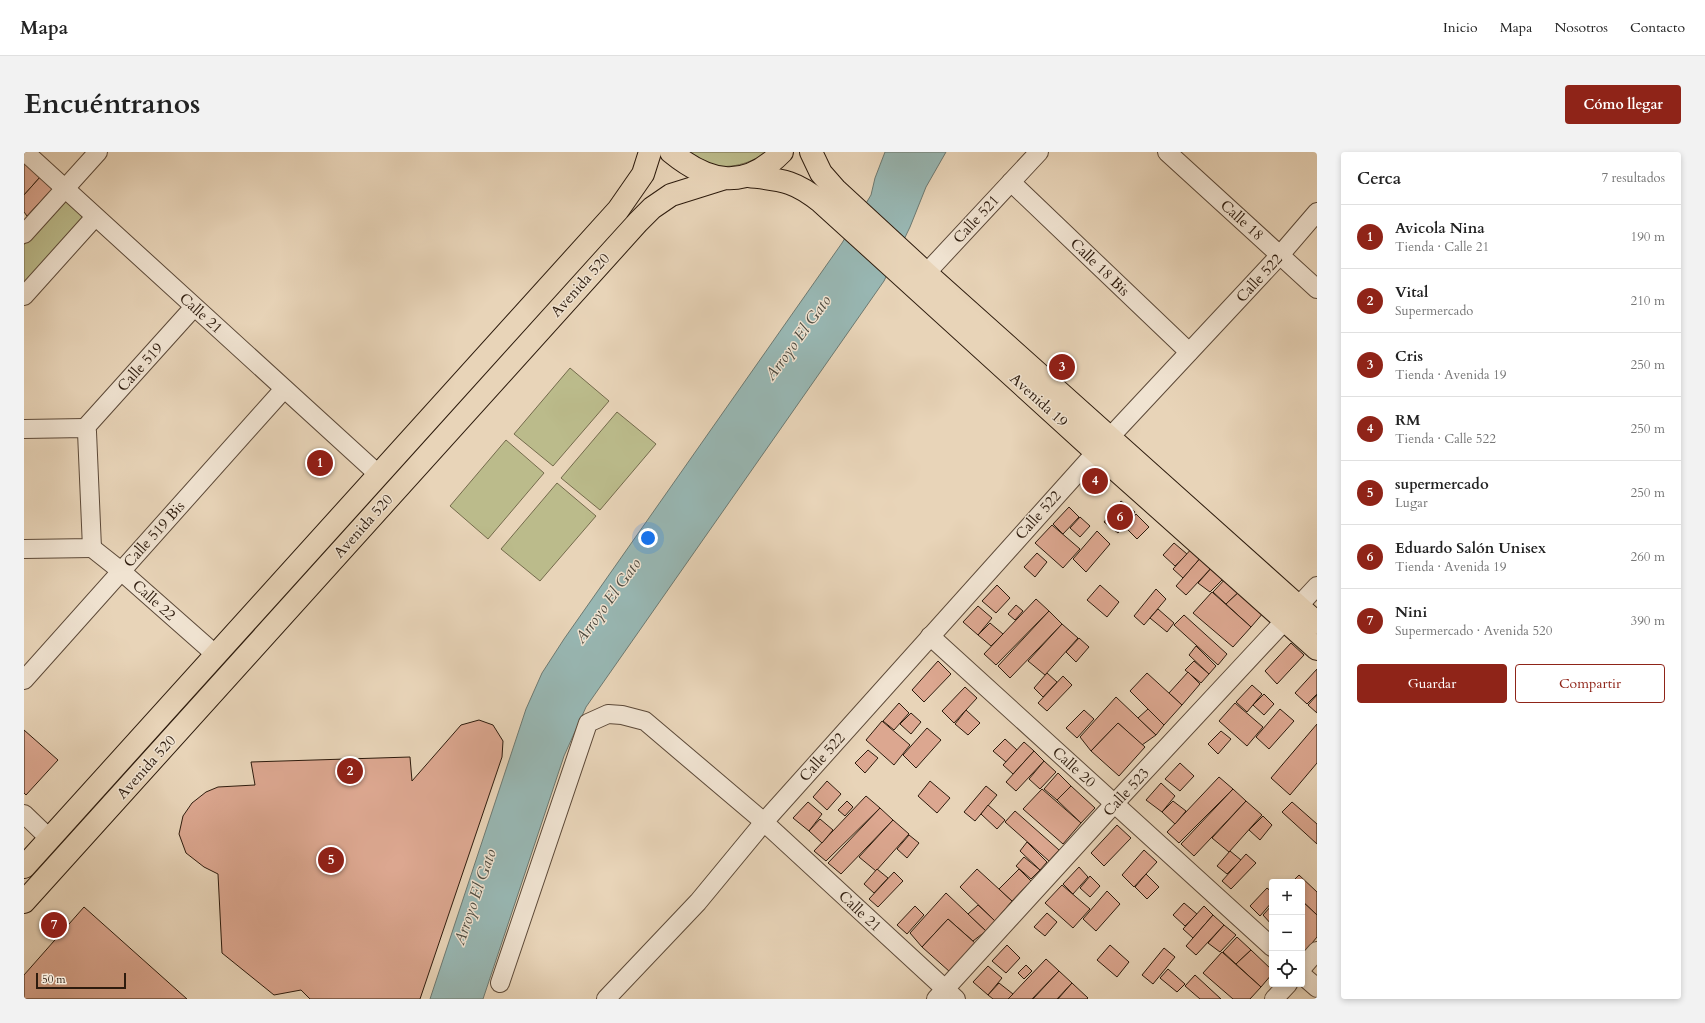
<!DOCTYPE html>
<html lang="es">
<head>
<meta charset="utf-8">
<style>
  :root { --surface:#fff; --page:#f2f2f2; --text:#222; --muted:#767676; --line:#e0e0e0; --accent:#8f2418 }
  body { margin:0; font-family:Cardo,serif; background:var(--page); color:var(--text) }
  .controls { position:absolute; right:12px; bottom:12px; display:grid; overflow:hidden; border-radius:4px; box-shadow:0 2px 6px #0003 }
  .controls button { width:36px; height:36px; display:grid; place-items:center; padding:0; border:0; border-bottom:1px solid var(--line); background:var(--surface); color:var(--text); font:20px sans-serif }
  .scale { position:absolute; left:12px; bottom:10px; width:90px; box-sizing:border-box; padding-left:4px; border:2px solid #2d1b0d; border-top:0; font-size:11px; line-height:14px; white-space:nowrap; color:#2d1b0d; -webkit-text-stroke:3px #f0e3d1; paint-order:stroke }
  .you { position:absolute; left:624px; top:386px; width:14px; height:14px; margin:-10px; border:3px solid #fff; border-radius:50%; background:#1a73e8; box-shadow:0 0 0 6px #1a73e833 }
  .badge { display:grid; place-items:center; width:26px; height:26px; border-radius:50%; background:var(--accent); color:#fff; font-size:13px; font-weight:700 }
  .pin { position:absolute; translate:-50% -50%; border:2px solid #fff; box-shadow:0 1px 4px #0006 }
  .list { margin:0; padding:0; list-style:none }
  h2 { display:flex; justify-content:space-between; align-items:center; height:52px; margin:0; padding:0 16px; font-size:17px }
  h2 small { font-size:13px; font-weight:400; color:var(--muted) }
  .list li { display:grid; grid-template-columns:26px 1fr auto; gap:12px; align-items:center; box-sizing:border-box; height:64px; padding:0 16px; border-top:1px solid var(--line) }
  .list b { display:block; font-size:15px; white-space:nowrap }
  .list p { margin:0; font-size:13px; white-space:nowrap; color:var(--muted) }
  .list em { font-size:13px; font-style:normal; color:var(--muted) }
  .actions { display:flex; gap:8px; padding:12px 16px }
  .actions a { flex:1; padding:9px 0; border:1px solid var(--accent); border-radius:4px; text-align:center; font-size:14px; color:var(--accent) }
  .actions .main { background:var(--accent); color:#fff }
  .icon { flex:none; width:22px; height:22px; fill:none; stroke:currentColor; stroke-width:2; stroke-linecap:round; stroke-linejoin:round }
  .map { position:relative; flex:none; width:1293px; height:847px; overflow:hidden; border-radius:4px }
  header { display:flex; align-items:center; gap:24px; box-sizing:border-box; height:56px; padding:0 20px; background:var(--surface); border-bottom:1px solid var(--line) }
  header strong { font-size:19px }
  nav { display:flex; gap:22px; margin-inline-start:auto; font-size:14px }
  .intro { display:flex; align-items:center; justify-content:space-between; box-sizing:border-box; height:96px; padding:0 24px }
  h1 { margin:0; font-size:28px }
  .button { padding:10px 18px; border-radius:4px; background:var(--accent); color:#fff; font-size:14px; font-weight:700 }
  main { display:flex; gap:24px; padding:0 24px }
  aside { flex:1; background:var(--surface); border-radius:4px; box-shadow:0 2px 6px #0003 }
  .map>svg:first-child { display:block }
</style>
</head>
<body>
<header>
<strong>Mapa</strong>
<nav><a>Inicio</a><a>Mapa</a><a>Nosotros</a><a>Contacto</a></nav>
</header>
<div class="intro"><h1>Encuéntranos</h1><a class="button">Cómo llegar</a></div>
<main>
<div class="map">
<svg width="1293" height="847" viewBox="0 0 1293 847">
  <rect width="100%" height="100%" fill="#e8d4b8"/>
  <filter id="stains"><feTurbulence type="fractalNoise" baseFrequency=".005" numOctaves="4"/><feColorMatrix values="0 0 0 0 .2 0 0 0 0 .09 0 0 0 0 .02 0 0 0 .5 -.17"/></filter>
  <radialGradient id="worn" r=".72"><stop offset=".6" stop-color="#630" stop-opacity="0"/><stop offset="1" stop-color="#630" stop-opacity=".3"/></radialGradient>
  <g fill="#bbbb8b" stroke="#746b4c">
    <path d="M 664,0 L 743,0 C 725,13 698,20 677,9 C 673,7 668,3 664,0 Z"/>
    <polygon points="42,46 63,65 0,135 0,93"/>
    <polygon points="546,216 585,249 529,314 490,282"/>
    <polygon points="593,260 632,292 576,358 537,326"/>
    <polygon points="482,288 520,321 464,387 426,354"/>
    <polygon points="533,331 572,364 516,429 477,397"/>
  </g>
  <polygon fill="#98b7b3" stroke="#6d7971" points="861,0 922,0 902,35 886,75 860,129 562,555 540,604 459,847 406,847 502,557 518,521 540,487 818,91 847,43 851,26"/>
  <g fill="#dca790" stroke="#2d1b0d">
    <polygon points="2,11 17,24 0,43 0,13"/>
    <polygon points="17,24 30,35 3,64 0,60 0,43"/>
    <polygon points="1097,349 1111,360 1094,381 1080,370"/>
    <polygon points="1045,355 1055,365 1039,382 1029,372"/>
    <polygon points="1112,362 1125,375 1113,387 1101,375"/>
    <polygon points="1056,365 1066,374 1056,385 1046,376"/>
    <polygon points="1028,373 1056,397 1039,416 1011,391"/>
    <polygon points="1073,379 1086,392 1062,420 1049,407"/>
    <polygon points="1150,391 1163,402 1151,414 1139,403"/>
    <polygon points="1170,394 1179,403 1159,426 1149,417"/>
    <polygon points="1013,401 1023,410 1011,425 1000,415"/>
    <polygon points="1179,403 1190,413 1162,443 1152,434"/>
    <polygon points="1190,413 1202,424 1186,440 1174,431"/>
    <polygon points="1203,425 1217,438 1202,452 1189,440"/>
    <polygon points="973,433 986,446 972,461 958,449"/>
    <polygon points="1076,433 1095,450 1083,465 1063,448"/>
    <polygon points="1132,437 1142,447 1120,473 1110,464"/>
    <polygon points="1217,438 1240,460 1227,475 1202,452"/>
    <polygon points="1188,440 1227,475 1209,495 1169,461"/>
    <polygon points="1012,447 1025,459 972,513 960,502"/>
    <polygon points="992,453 999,459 991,468 984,462"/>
    <polygon points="954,454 968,466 954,483 939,470"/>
    <polygon points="1134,457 1150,471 1143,480 1126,466"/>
    <polygon points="1025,459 1038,472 986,526 974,514"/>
    <polygon points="1160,463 1203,502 1194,513 1150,473"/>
    <polygon points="966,471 979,482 967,494 954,483"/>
    <polygon points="1038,472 1054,486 1021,523 1004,509"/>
    <polygon points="1055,486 1065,495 1052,510 1042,500"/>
    <polygon points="1267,491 1280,503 1253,532 1241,519"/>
    <polygon points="1172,494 1192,514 1185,522 1165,503"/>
    <polygon points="914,509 927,522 900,550 888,538"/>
    <polygon points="1170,509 1185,522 1177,531 1161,518"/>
    <polygon points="1293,517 1293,542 1283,552 1271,541"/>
    <polygon points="1164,520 1176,532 1158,553 1145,541"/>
    <polygon points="1023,521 1033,530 1019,545 1010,536"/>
    <polygon points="1123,521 1158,553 1140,573 1106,539"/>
    <polygon points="1039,524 1048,533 1023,559 1014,551"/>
    <polygon points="1228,533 1238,542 1223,560 1212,550"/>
    <polygon points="941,535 953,546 930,571 918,559"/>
    <polygon points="1240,542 1250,552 1240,563 1229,553"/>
    <polygon points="1293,543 1293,561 1284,553"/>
    <polygon points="1092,545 1132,583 1118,593 1094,571 1067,599 1056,585"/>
    <polygon points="875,551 885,561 870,578 859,569"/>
    <polygon points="1211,551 1239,575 1223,594 1195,569"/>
    <polygon points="1124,557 1140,573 1132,583 1114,566"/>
    <polygon points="1256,557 1270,569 1245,597 1232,585"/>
    <polygon points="942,558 956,571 944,583 931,572"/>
    <polygon points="1060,558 1070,567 1053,586 1042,576"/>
    <polygon points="887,561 897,570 887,582 876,572"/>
    <polygon points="455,568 469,573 479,589 478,605 396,847 286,847 277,838 250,843 198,801 194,722 180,715 162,701 155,682 159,664 168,651 182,640 194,635 231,633 227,610 386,605 388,629 437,573"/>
    <polygon points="858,569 886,593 870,613 842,588"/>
    <polygon points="1094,571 1121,595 1095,624 1067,599"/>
    <polygon points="1293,572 1293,611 1266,643 1247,626"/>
    <polygon points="903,576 917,588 892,616 879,603"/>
    <polygon points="0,578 34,608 2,643 0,641"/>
    <polygon points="1197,579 1207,587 1194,602 1184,592"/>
    <polygon points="981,587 993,598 982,610 969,599"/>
    <polygon points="1000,590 1010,599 989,622 979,613"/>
    <polygon points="844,598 854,606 841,621 831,611"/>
    <polygon points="1010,599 1020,609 992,639 982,630"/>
    <polygon points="1020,609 1032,620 1016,637 1005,627"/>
    <polygon points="1156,611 1170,624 1156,639 1141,627"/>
    <polygon points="1034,621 1047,634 1033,648 1020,637"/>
    <polygon points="1195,625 1209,637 1155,691 1143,680"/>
    <polygon points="803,629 817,642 803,658 789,645"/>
    <polygon points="906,629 926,646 913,661 894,644"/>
    <polygon points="1137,631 1151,644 1138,660 1122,648"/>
    <polygon points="962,634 973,643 951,669 940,660"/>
    <polygon points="1047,634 1071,656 1057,671 1033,648"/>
    <polygon points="1018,637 1057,671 1039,692 999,657"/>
    <polygon points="1209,637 1222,649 1170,704 1157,692"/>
    <polygon points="842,644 856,656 802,709 790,699"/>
    <polygon points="823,649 829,655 821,664 814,658"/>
    <polygon points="1149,649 1162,659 1151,672 1138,660"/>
    <polygon points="1222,649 1238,663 1205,700 1188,686"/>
    <polygon points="784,650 798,662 785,679 769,666"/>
    <polygon points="1268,650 1293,672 1293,692 1258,660"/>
    <polygon points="964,653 981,668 973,677 957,662"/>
    <polygon points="856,656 869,668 817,722 804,711"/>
    <polygon points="991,659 1035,698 1025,709 981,670"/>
    <polygon points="1239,664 1248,673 1236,688 1225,678"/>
    <polygon points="796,667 809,678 798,691 785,679"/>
    <polygon points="869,668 885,682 852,719 835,705"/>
    <polygon points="1093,673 1107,686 1080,714 1067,701"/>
    <polygon points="885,683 895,691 883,706 873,697"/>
    <polygon points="1003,690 1023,710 1016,718 996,699"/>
    <polygon points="1120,698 1133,710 1110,735 1098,723"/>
    <polygon points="1206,699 1217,708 1203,722 1193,714"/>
    <polygon points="1222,702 1232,711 1207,737 1198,729"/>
    <polygon points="1000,705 1016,718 1007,727 992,714"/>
    <polygon points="1055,715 1064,725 1049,742 1039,732"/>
    <polygon points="853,717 864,726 850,741 840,732"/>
    <polygon points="953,717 988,749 971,769 936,735"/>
    <polygon points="995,717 1007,729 988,749 975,737"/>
    <polygon points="870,720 879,729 854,755 845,747"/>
    <polygon points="1122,722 1135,735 1123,747 1111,735"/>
    <polygon points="1275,723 1293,740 1293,763 1278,749 1278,730 1268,730"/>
    <polygon points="1066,724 1076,734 1066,745 1056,736"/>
    <polygon points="1038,733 1066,757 1049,776 1021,751"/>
    <polygon points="1243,736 1248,740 1248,750 1236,764 1226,754"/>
    <polygon points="1083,739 1096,752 1072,779 1059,767"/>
    <polygon points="922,741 962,779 949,789 924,767 898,795 886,781"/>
    <polygon points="1278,749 1293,763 1293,785 1279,802"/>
    <polygon points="1160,751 1173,762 1161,774 1149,763"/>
    <polygon points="954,753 971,769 962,779 944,762"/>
    <polygon points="1248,753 1248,773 1239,763"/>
    <polygon points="891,754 900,763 883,782 873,773"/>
    <polygon points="1180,754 1189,763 1169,786 1159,777"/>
    <polygon points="60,755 163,847 0,847 0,823"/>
    <polygon points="1023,761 1033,770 1021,784 1010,775"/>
    <polygon points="1189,763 1200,773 1172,803 1162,794"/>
    <polygon points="924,767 951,791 926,820 898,795"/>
    <polygon points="1200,773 1212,783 1196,800 1184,791"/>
    <polygon points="1213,785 1227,798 1212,812 1199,800"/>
    <polygon points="983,793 996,806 982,821 968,809"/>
    <polygon points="1086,793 1105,810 1093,825 1073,808"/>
    <polygon points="1140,796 1151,805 1129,832 1118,823"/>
    <polygon points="1227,798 1248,818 1248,822 1237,835 1212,812"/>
    <polygon points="1198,800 1237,835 1226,847 1209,847 1179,821"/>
    <polygon points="1022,807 1035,819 1008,847 984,847"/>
    <polygon points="1002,813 1008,819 1000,827 994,821"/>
    <polygon points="964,814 978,826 964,843 949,830"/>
    <polygon points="1144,817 1161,832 1153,840 1136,826"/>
    <polygon points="1035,819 1048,831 1033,847 1009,847"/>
    <polygon points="1171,823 1197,847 1176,847 1161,834"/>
    <polygon points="975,831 989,842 984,847 969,847 964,843"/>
    <polygon points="1048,831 1064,846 1063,847 1034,847"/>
  </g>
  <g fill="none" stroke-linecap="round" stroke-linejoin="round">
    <g stroke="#5c4938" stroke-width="20">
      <g id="minor">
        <polyline points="1,0 354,322"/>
        <polyline points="1143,0 1293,137"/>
        <polyline points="987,30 1165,200"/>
        <polyline points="0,82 74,0"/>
        <polyline points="893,131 1015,0"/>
        <polyline points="0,144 71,65"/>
        <polyline points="61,276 170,155"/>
        <polyline points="0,277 61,276 63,280 68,396 0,397"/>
        <polyline points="68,396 97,419 191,502"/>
        <polyline points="906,484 1248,795"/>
        <polyline points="0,528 260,237"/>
        <polyline points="0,662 26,687"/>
        <polyline points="1278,816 1293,799"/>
        <polyline points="1278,823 1293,836"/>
        <polyline points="476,831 564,571 584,562 598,563 621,569 740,670 932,847"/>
        <polyline points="582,847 674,750 740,670 1072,300 1256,103 1293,60"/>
        <polyline points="912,847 1090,652 1293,434"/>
        <polyline points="1250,847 1264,832"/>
      </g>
    </g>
    <g stroke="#2d1b0d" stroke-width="24">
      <g id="major">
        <path d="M 647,0 C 686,32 721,38 758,0"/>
        <polyline points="787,0 797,21 811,37 902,121 1293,471"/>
        <path d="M 725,24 C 757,28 770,28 797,50 L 1072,300 L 1293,497"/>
        <polyline points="0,715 594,58 619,22 626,0"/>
        <polyline points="0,750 614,70 628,56 647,43 698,27"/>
      </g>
    </g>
    <use href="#minor" stroke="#f0e3d1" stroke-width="18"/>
    <use href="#major" stroke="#e8d4b8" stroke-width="22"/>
  </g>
  <g text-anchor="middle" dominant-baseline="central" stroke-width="3" stroke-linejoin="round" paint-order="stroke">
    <g font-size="15" fill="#2d1b0d" stroke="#f0e3d1">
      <text transform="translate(952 67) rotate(-47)">Calle 521</text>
      <text transform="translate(1218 68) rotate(42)">Calle 18</text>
      <text transform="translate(1076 115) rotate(44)">Calle 18 Bis</text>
      <text transform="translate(1235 126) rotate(-47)">Calle 522</text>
      <text transform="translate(556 133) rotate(-48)">Avenida 520</text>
      <text transform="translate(177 161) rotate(42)">Calle 21</text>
      <text transform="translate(116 215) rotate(-48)">Calle 519</text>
      <text transform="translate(1015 248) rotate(42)">Avenida 19</text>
      <text transform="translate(1014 363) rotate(-48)">Calle 522</text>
      <text transform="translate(339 374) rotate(-48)">Avenida 520</text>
      <text transform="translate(130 382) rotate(-48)">Calle 519 Bis</text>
      <text transform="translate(130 448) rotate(42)">Calle 22</text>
      <text transform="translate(798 605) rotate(-48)">Calle 522</text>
      <text transform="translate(122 615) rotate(-48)">Avenida 520</text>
      <text transform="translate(1050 615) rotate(42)">Calle 20</text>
      <text transform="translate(1102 640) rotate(-47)">Calle 523</text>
      <text transform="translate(836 759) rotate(43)">Calle 21</text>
    </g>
    <g font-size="16" font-style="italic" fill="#4d4a3f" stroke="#f0e3d1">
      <text transform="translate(774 186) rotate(-54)">Arroyo El Gato</text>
      <text transform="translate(584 449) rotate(-54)">Arroyo El Gato</text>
      <text transform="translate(451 745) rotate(-71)">Arroyo El Gato</text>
    </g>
  </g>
  <rect width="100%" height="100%" filter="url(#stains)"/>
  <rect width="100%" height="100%" fill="url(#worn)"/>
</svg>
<div class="controls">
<button>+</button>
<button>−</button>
<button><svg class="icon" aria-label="locate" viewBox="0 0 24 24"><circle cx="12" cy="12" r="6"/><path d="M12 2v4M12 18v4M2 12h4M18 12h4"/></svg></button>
</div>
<div class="scale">50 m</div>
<div class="you"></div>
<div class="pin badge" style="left:296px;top:311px">1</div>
<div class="pin badge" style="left:326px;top:619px">2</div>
<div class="pin badge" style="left:1038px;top:215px">3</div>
<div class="pin badge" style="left:1071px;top:329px">4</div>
<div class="pin badge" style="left:307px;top:708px">5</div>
<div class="pin badge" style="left:1096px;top:365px">6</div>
<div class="pin badge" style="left:30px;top:773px">7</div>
</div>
<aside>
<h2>Cerca<small>7 resultados</small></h2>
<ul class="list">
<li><span class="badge">1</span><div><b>Avicola Nina</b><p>Tienda · Calle 21</p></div><em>190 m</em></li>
<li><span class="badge">2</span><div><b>Vital</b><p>Supermercado</p></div><em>210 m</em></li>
<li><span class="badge">3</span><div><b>Cris</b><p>Tienda · Avenida 19</p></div><em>250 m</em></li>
<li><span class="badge">4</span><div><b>RM</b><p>Tienda · Calle 522</p></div><em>250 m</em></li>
<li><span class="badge">5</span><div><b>supermercado</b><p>Lugar</p></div><em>250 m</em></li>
<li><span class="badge">6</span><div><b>Eduardo Salón Unisex</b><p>Tienda · Avenida 19</p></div><em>260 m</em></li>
<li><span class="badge">7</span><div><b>Nini</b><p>Supermercado · Avenida 520</p></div><em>390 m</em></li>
</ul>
<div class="actions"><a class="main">Guardar</a><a>Compartir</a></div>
</aside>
</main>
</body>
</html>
